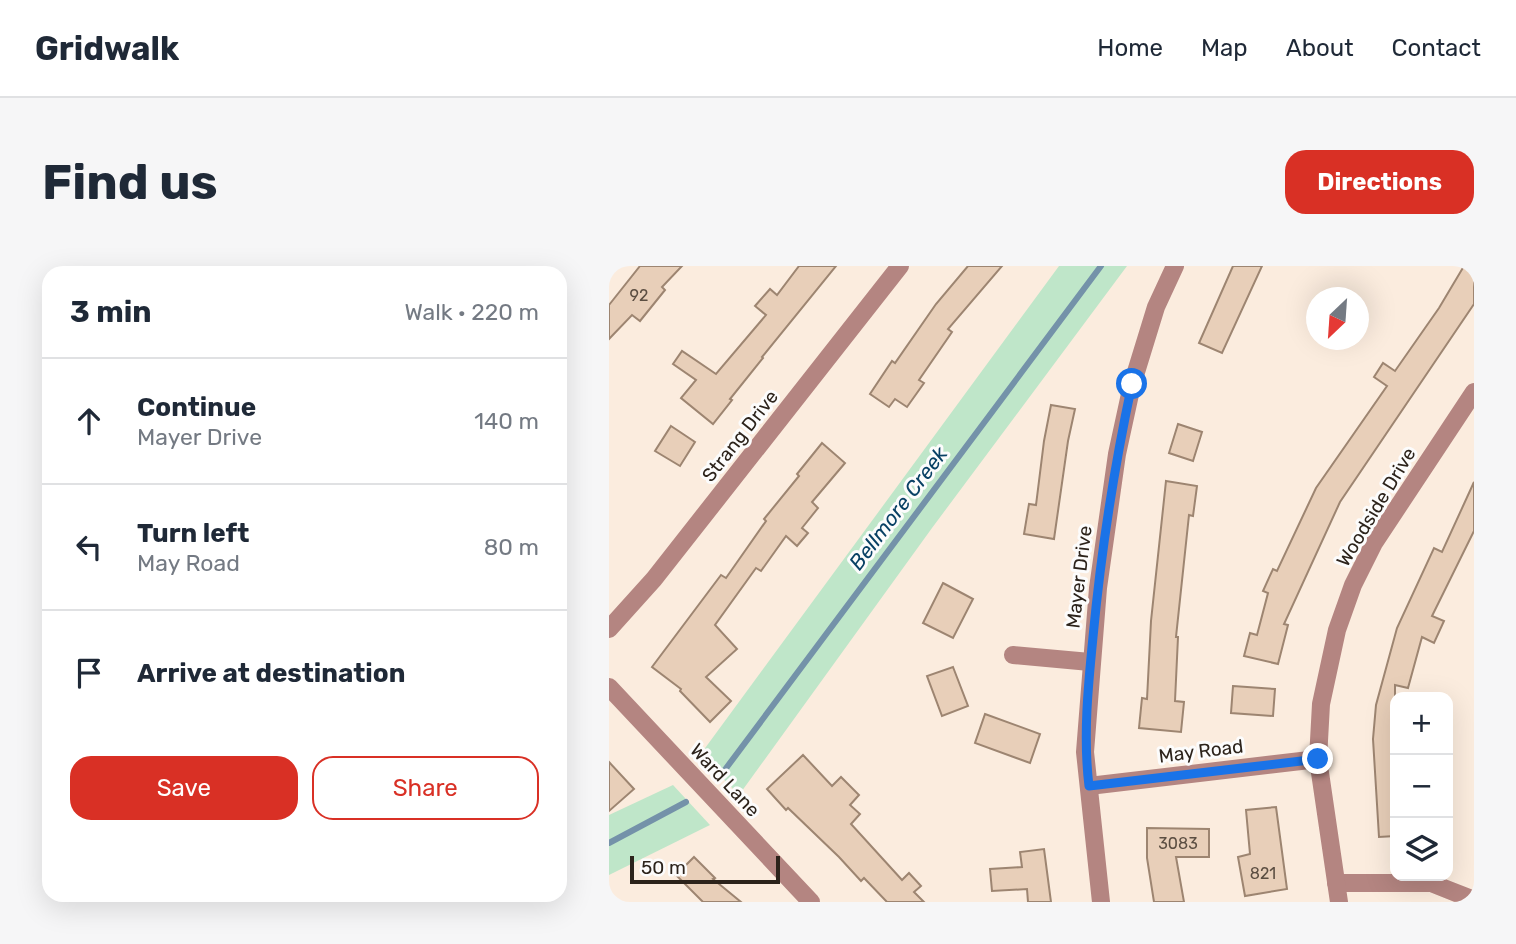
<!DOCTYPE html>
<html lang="en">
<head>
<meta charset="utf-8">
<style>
  :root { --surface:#fff; --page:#f6f6f7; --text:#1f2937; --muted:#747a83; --line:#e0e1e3; --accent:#d93025 }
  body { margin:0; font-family:Rubik,sans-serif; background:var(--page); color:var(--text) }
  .controls { position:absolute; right:21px; bottom:21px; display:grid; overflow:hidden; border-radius:14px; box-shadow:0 7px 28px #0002 }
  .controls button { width:63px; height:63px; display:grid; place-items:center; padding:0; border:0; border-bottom:2px solid var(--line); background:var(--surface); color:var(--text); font:35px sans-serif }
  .compass { position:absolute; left:697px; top:21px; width:63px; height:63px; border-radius:50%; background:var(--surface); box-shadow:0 7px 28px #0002; rotate:205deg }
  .scale { position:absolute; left:21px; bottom:18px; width:150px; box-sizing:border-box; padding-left:7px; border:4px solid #2c231b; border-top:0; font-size:19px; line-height:24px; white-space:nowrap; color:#2c231b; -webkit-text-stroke:5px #fcfcfc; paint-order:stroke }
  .stop { position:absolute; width:21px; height:21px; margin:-16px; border:5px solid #1a73e8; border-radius:50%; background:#fff }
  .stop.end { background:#1a73e8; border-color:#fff; box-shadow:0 2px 7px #0008 }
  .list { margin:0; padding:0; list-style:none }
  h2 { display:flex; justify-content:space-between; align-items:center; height:91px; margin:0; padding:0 28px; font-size:30px }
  h2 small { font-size:23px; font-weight:400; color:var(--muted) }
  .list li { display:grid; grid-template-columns:46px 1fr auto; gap:21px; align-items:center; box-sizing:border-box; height:126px; padding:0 28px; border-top:2px solid var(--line) }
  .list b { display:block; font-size:26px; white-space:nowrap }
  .list p { margin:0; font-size:23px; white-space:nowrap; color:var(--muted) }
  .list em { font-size:23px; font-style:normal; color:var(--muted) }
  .actions { display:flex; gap:14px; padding:21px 28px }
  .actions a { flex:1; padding:16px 0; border:2px solid var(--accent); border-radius:21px; text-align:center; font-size:24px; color:var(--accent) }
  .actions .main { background:var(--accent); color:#fff }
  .icon { flex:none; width:38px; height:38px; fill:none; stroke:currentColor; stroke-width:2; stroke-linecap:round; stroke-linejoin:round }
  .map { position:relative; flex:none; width:865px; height:636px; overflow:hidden; border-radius:21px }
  header { display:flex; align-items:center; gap:42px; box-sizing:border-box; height:98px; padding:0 35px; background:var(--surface); border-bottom:2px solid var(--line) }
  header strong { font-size:33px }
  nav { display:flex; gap:38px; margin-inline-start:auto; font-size:24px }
  .intro { display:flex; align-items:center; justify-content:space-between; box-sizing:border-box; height:168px; padding:0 42px }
  h1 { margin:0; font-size:49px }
  .button { padding:18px 32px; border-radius:21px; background:var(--accent); color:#fff; font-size:24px; font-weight:700 }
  main { display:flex; gap:42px; padding:0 42px }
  aside { flex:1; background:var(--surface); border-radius:21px; box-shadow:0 7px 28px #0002 }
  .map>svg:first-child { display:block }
</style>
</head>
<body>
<header>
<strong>Gridwalk</strong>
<nav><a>Home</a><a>Map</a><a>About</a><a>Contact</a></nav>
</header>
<div class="intro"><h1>Find us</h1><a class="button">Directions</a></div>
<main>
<aside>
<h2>3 min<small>Walk · 220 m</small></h2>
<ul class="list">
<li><svg class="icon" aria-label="ahead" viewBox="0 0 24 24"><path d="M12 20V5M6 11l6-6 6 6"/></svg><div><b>Continue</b><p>Mayer Drive</p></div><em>140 m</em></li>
<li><svg class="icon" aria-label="left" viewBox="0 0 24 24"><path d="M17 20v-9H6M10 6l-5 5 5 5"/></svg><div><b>Turn left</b><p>May Road</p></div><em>80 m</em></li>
<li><svg class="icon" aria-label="arrive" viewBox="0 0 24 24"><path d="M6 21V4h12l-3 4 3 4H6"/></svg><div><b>Arrive at destination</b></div></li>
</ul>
<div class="actions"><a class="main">Save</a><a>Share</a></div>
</aside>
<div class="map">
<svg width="865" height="636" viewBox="0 0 865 636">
  <rect width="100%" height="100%" fill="#fbecde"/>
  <g fill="#bfe6c9">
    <polygon points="450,0 518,0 323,262 130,529 91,489"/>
    <polygon points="64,519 101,559 0,609 0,549"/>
  </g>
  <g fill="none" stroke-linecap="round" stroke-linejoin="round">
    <g stroke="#7492a9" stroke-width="6">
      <polyline points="115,505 492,0"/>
      <polyline points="0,577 77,536"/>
    </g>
  </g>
  <g fill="#e8cfb9" stroke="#9d8571" stroke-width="2">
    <polygon points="31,0 73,0 53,21 56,24 31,55 23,49 0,73 0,39"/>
    <polygon points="190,0 227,0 153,91 154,92 121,133 123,134 104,158 72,132 87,114 64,98 73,85 107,108 157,49 146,40 161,23 168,29"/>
    <polygon points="359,0 393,0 339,63 343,66 310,114 315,117 298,141 286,133 280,141 261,128 283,95 286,97 327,38"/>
    <polygon points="624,0 653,0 613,87 590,77"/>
    <polygon points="855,0 865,0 865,38 731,236 675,358 679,359 669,398 635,390 641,367 648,369 659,327 654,325 664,303 668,305 707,222 778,120 765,111 774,97 786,105 830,42"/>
    <polygon points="442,139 466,143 459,175 445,273 415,268 420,238 427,239 435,175"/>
    <polygon points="569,158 593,166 584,195 560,187"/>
    <polygon points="62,160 86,176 71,200 46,185"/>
    <polygon points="213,177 236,197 203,236 209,242 193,262 199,267 188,280 177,270 152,305 147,302 106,359 128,383 97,411 122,435 101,456 71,425 72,423 43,401 112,309 117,312 157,255 155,253 190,210 188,208"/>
    <polygon points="557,215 588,220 584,250 580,249 567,371 569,371 566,435 575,436 572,466 530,462 533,432 538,433 542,355"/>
    <polygon points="865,216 865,265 823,350 835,355 825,377 813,371 799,422 786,419 786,570 770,571 764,473 767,439 788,362 825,282 833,286"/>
    <polygon points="334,317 364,333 344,372 314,357"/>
    <polygon points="344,401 359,440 333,450 318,410"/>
    <polygon points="624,420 666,423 664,450 622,447"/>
    <polygon points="376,448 431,468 421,497 366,477"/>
    <polygon points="194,489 223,520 232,511 250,529 241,539 251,548 242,558 293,614 300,607 312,620 305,626 315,636 278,636 255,612 252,615 230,591 179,542 177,544 158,523"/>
    <polygon points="0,496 25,523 0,545"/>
    <polygon points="667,541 678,623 636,630 629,591 641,588 637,544"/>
    <polygon points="538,562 600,563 600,591 567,591 575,636 545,636 538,592"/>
    <polygon points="435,583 442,636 419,636 418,623 383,625 381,603 413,601 411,586"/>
    <polygon points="85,591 106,612 104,613 132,636 94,636 67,609"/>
  </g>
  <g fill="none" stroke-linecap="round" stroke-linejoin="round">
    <g stroke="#b48581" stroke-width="18">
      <polyline points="0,363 45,313 291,0"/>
      <polyline points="404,389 481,396"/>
      <polyline points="0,421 202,636"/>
      <polyline points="480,520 709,493"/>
      <polyline points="727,617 822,617 865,634"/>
      <polyline points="492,636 476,486 489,322 508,188 523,119 547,41 566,0"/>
      <polyline points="730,636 709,493 712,438 728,364 744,319 765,277 865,126"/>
    </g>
  </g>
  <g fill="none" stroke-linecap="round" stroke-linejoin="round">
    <path stroke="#1a73e8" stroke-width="9" d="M 523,118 C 505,202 492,286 484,371 C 479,421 474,471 480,520 L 709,493"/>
  </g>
  <g text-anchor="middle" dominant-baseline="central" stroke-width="6" stroke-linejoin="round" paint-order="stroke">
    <g font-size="16" fill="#5b4e42">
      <text x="30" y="29">92</text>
      <text x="569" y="577">3083</text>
      <text x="654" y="607">821</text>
    </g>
    <g font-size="19" fill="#2c231b" stroke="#fcfcfc">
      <text transform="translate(131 170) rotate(-52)">Strang Drive</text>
      <text transform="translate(767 241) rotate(-59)">Woodside Drive</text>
      <text transform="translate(470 311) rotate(-83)">Mayer Drive</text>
      <text transform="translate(592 485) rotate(-7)">May Road</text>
      <text transform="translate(116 514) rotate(47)">Ward Lane</text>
    </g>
    <g font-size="21" font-style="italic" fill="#094165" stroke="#fcfcfc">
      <text transform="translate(289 242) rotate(-53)">Bellmore Creek</text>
    </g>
  </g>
</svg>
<div class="controls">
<button>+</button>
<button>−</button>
<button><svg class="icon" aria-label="layers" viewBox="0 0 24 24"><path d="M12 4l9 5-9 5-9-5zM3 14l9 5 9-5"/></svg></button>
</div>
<svg class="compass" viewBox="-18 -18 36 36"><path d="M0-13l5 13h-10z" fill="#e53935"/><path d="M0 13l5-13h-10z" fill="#747a83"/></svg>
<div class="scale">50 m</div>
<div class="stop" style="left:523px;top:118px"></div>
<div class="stop end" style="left:709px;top:493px"></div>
</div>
</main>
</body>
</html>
